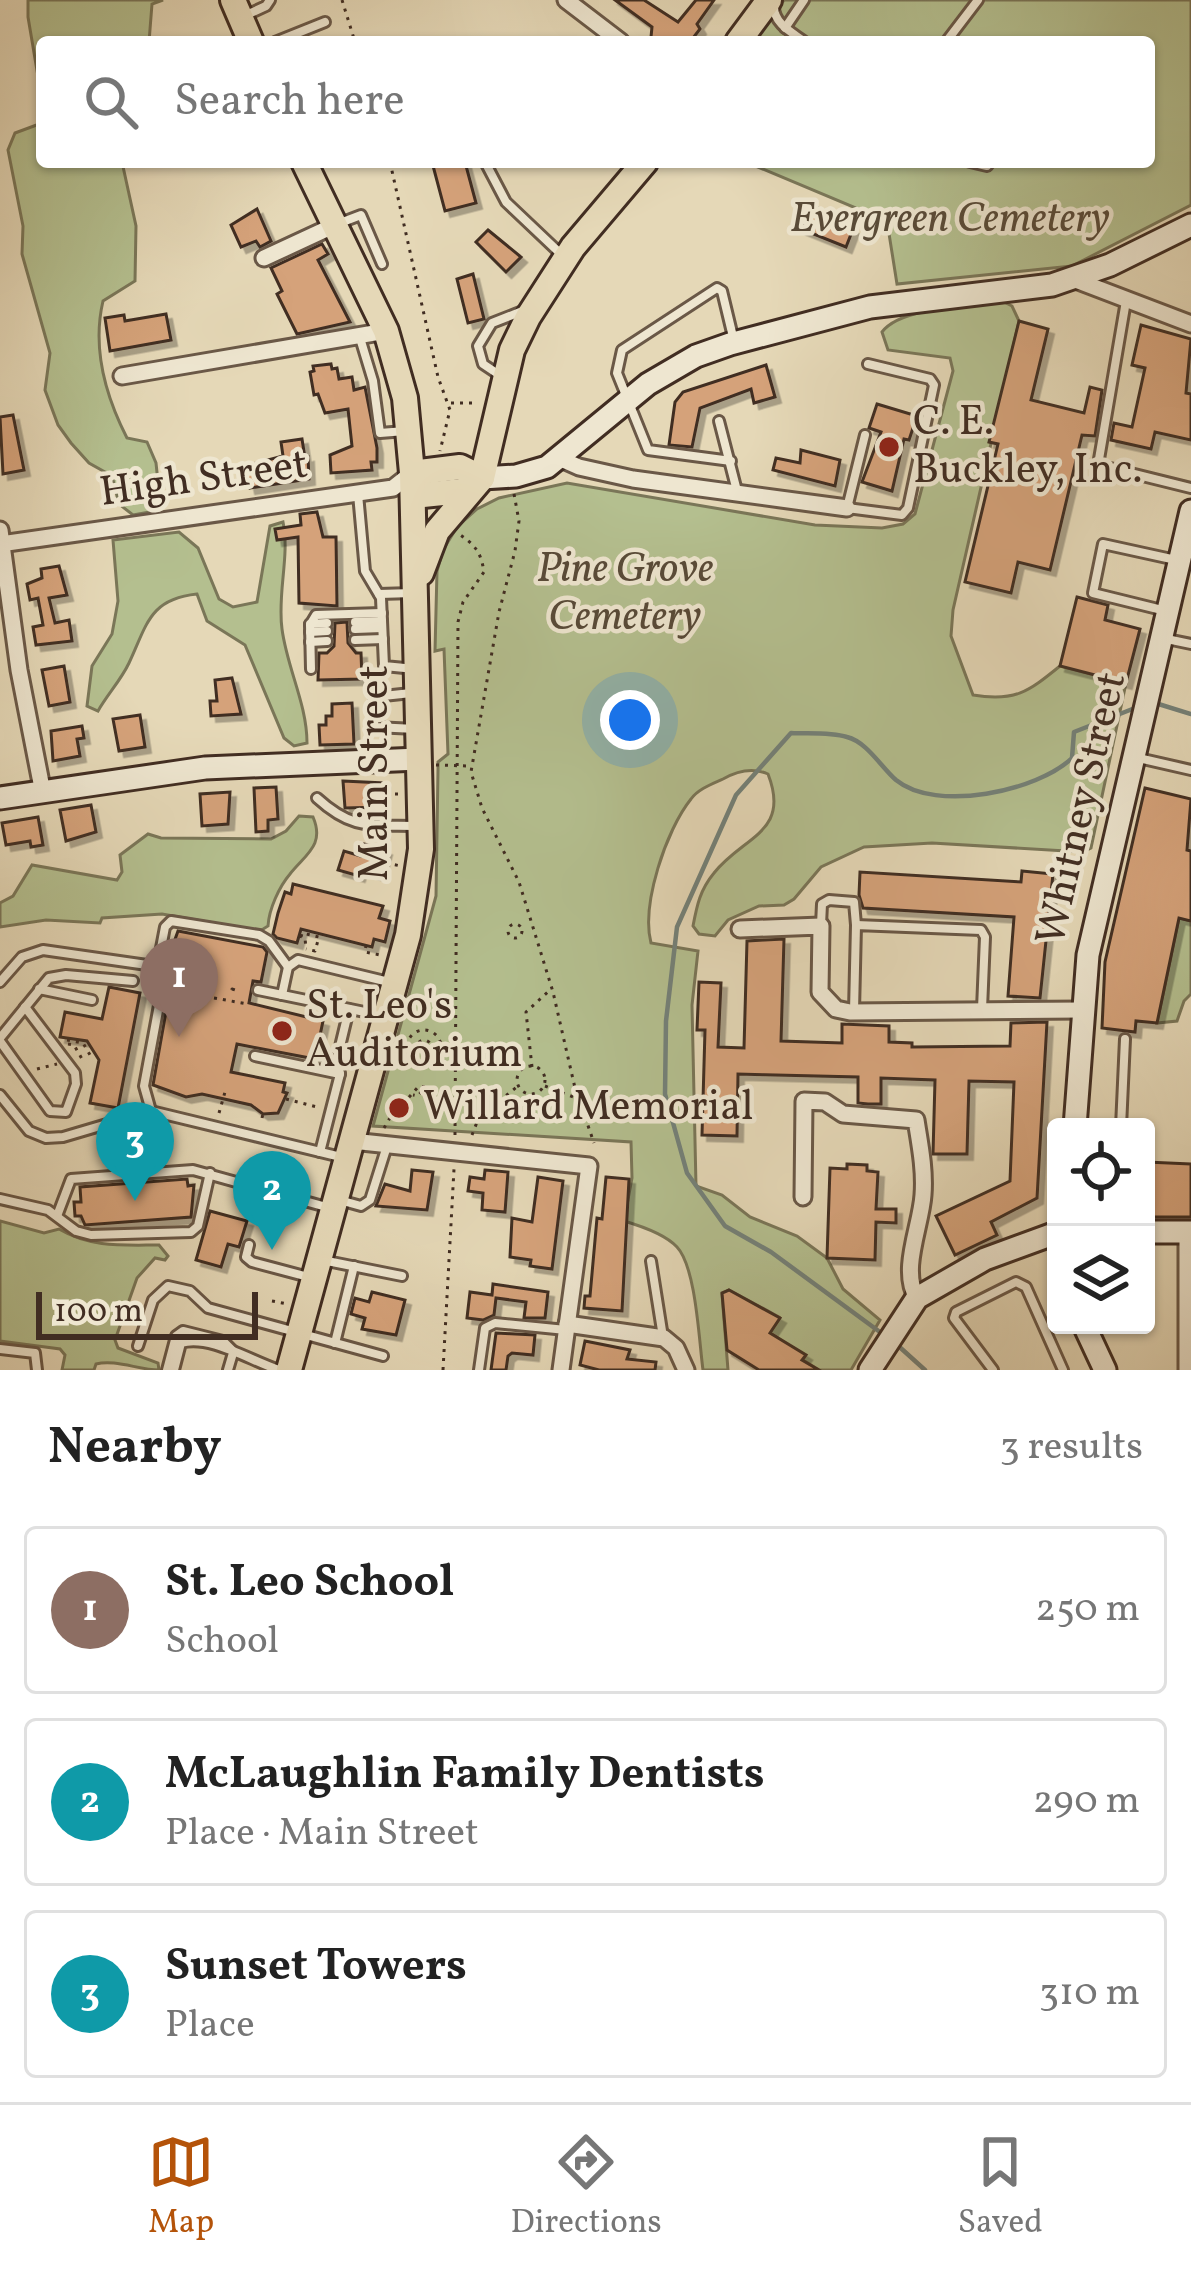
<!DOCTYPE html>
<html lang="en">
<head>
<meta charset="utf-8">
<style>
  :root { --surface:#fff; --page:#f2f2f2; --text:#222; --muted:#767676; --line:#e0e0e0; --accent:#b45309 }
  body { margin:0; font-family:Vollkorn,serif; background:var(--page); color:var(--text) }
  .controls { position:absolute; right:36px; bottom:36px; display:grid; overflow:hidden; border-radius:12px; box-shadow:0 3px 9px #0004 }
  .controls button { width:108px; height:108px; display:grid; place-items:center; padding:0; border:0; border-bottom:3px solid var(--line); background:var(--surface); color:var(--text); font:60px sans-serif }
  .scale { position:absolute; left:36px; bottom:30px; width:222px; box-sizing:border-box; padding-left:12px; border:6px solid #412d22; border-top:0; font-size:33px; line-height:42px; white-space:nowrap; color:#412d22; -webkit-text-stroke:9px #eee6d0; paint-order:stroke }
  .you { position:absolute; left:630px; top:720px; width:42px; height:42px; margin:-30px; border:9px solid #fff; border-radius:50%; background:#1a73e8; box-shadow:0 0 0 18px #1a73e833 }
  .badge { display:grid; place-items:center; width:78px; height:78px; border-radius:50%; background:var(--accent); color:#fff; font-size:39px; font-weight:700 }
  .pin { position:absolute; translate:-50% -99px; filter:drop-shadow(0 3px 6px #0008) }
  .pin::after { content:''; position:absolute; top:63px; width:42px; height:36px; background:inherit; clip-path:polygon(0 0,100% 0,50% 100%) }
  .list { margin:0; padding:0; list-style:none }
  h2 { display:flex; justify-content:space-between; align-items:center; height:156px; margin:0; padding:0 48px; font-size:51px }
  h2 small { font-size:39px; font-weight:400; color:var(--muted) }
  .list li { display:grid; grid-template-columns:78px 1fr auto; gap:36px; align-items:center; box-sizing:border-box; height:168px; margin:0 24px 24px; padding:0 24px; border:3px solid var(--line); border-radius:12px }
  .list b { display:block; font-size:45px; white-space:nowrap }
  .list p { margin:0; font-size:39px; white-space:nowrap; color:var(--muted) }
  .list em { font-size:39px; font-style:normal; color:var(--muted) }
  .icon { flex:none; width:66px; height:66px; fill:none; stroke:currentColor; stroke-width:2; stroke-linecap:round; stroke-linejoin:round }
  .map { position:relative; flex:none; width:1191px; height:1370px; overflow:hidden }
  .search { position:absolute; background:var(--surface); box-shadow:0 3px 9px #0004; left:36px; right:36px; top:36px; height:132px; display:flex; align-items:center; gap:30px; box-sizing:border-box; padding:0 42px; border-radius:12px; color:var(--muted); font-size:45px }
  .sheet { height:732px; background:var(--surface) }
  nav { display:flex; justify-content:space-around; align-items:center; box-sizing:border-box; height:168px; border-top:3px solid var(--line); background:var(--surface); font-size:33px; color:var(--muted) }
  nav a { display:grid; justify-items:center; gap:6px }
  nav .on { color:var(--accent) }
  .map>svg:first-child { display:block }
</style>
</head>
<body>
<div class="map">
<svg width="1191" height="1370" viewBox="0 0 1191 1370">
  <defs>
    <filter id="shadow"><feDropShadow dx="5.5" dy="5.5" stdDeviation="0" flood-color="#0004"/></filter>
  </defs>
  <rect width="100%" height="100%" fill="#e5d8b7"/>
  <filter id="stains"><feTurbulence type="fractalNoise" baseFrequency=".00167" numOctaves="4"/><feColorMatrix values="0 0 0 0 .2 0 0 0 0 .09 0 0 0 0 .02 0 0 0 .5 -.17"/></filter>
  <radialGradient id="worn" r=".72"><stop offset=".6" stop-color="#630" stop-opacity="0"/><stop offset="1" stop-color="#630" stop-opacity=".3"/></radialGradient>
  <g fill="#b4bf8f" stroke="#7a7658" stroke-width="3">
    <polygon points="28,0 163,0 152,4 149,42 42,42 42,100 28,17"/>
    <polygon points="784,0 1191,0 1191,205 1072,266 897,284 887,221 746,162 1149,162 1149,42 753,42"/>
    <path d="M 42,123 L 42,162 L 122,162 L 136,226 L 135,281 L 103,301 C 92,348 105,395 127,438 L 147,442 L 156,463 L 161,510 L 133,515 L 119,504 L 112,476 L 89,463 L 71,443 L 58,425 L 45,390 L 50,353 L 22,254 L 23,226 L 8,150 L 15,133 Z"/>
    <path d="M 1004,302 L 1012,306 L 1019,321 L 953,610 L 951,636 L 973,695 C 1015,702 1028,692 1060,666 L 1126,683 L 1091,848 L 1083,852 L 932,843 L 864,847 L 821,867 L 794,899 L 784,905 L 759,906 L 728,920 L 715,936 L 699,934 L 693,926 C 697,905 700,890 714,873 C 743,836 791,833 768,774 C 752,767 737,771 723,779 C 712,784 698,789 691,799 C 666,830 641,905 651,943 L 698,951 L 692,1005 L 696,1186 L 722,1195 L 750,1217 L 797,1236 L 827,1258 L 843,1289 L 880,1320 L 851,1370 L 819,1370 L 803,1360 L 805,1356 L 770,1333 L 779,1317 L 729,1290 L 722,1294 L 728,1370 L 703,1370 C 699,1341 696,1267 677,1247 C 665,1234 641,1226 624,1221 L 632,1178 L 631,1142 L 373,1126 L 436,896 L 438,769 L 438,762 L 448,754 L 444,649 L 435,651 L 437,571 L 443,550 L 457,527 L 477,509 L 499,498 L 567,483 L 815,525 L 882,528 L 903,524 L 915,514 L 953,371 L 950,358 L 888,350 L 882,332 C 902,306 971,307 1004,302 Z"/>
    <path d="M 283,522 C 290,556 277,594 282,629 C 287,668 307,704 307,743 L 294,746 L 284,738 L 245,645 L 207,621 L 197,594 C 149,599 147,625 129,663 C 121,680 107,695 98,711 L 87,706 L 92,666 L 112,634 L 118,601 L 113,540 L 179,532 L 198,548 L 219,599 L 233,607 L 257,602 L 270,526 Z"/>
    <path d="M 299,816 L 313,817 C 325,845 306,854 290,874 C 279,887 269,909 268,926 L 260,931 L 162,914 L 102,918 L 100,923 L 46,920 L 0,927 L 0,903 L 13,896 L 32,865 L 117,880 L 122,872 L 120,855 L 148,834 L 161,838 L 271,839 L 286,831 Z"/>
    <polygon points="1179,918 1191,921 1191,994 1184,1001 1177,1021 1157,1023"/>
    <path d="M 0,1221 L 44,1233 L 59,1229 C 91,1248 124,1245 159,1245 L 168,1256 L 165,1260 L 155,1258 L 137,1278 L 115,1340 L 118,1348 L 158,1363 L 159,1370 C 139,1370 115,1359 96,1364 L 94,1370 L 62,1370 L 65,1355 L 60,1349 L 0,1341 Z"/>
  </g>
  <g fill="none" stroke-linecap="round" stroke-linejoin="round">
    <g stroke="#748179" stroke-width="4.5">
      <polyline points="1152,702 1191,714"/>
      <path d="M 884,1335 L 771,1252 L 725,1226 L 687,1173 L 665,1094 L 666,1021 L 677,927 L 736,795 L 791,733 C 808,734 830,732 847,737 C 867,742 881,767 896,780 C 936,813 1038,791 1072,758 L 1074,732 L 1135,708"/>
      <polyline points="894,1342 925,1370"/>
    </g>
  </g>
  <g fill="#d5a27a" stroke="#412d22" stroke-width="3" filter="url(#shadow)">
    <polygon points="615,0 644,0 678,22 696,0 714,0 697,24 700,29 690,42 657,42 651,37 652,27"/>
    <polygon points="432,162 465,162 476,203 445,211"/>
    <polygon points="811,205 842,218 840,224 853,229 846,247 801,229"/>
    <polygon points="257,209 271,241 260,247 256,241 241,247 231,225"/>
    <polygon points="488,230 521,257 506,272 476,242"/>
    <polygon points="322,244 328,254 318,260 350,322 297,334 277,294 282,291 271,268"/>
    <polygon points="473,274 484,319 468,323 457,279"/>
    <polygon points="166,314 171,340 110,351 105,318 124,315 125,321"/>
    <polygon points="1019,321 1048,329 1031,400 1084,413 1090,387 1102,390 1095,436 1082,435 1050,570 1018,562 1011,593 965,582 998,444 989,442"/>
    <polygon points="1141,325 1191,339 1186,393 1191,394 1191,440 1155,432 1151,449 1111,440 1114,423 1132,427 1145,368 1132,365"/>
    <polygon points="331,364 332,369 337,368 339,379 352,377 354,390 365,387 377,448 377,462 371,462 372,470 331,473 330,455 352,446 348,409 325,413 318,394 314,395 310,372 314,371 313,366"/>
    <polygon points="766,365 775,397 754,403 751,389 700,408 692,447 669,445 675,402 683,392"/>
    <polygon points="877,404 917,416 909,440 904,439 892,491 862,482 881,432 869,428"/>
    <polygon points="13,415 24,470 3,474 0,417"/>
    <polygon points="302,439 305,458 308,457 309,479 250,488 245,466 283,456 281,442"/>
    <polygon points="801,450 840,460 835,486 773,470 776,458 800,463"/>
    <polygon points="317,512 323,537 336,537 337,606 299,603 298,537 277,540 275,529 301,525 300,514"/>
    <polygon points="59,566 67,595 49,598 55,623 69,620 72,641 36,645 33,627 43,625 38,598 30,600 27,584 42,578 41,569"/>
    <polygon points="1077,597 1108,605 1105,620 1140,629 1126,683 1060,666"/>
    <polygon points="347,622 348,643 356,653 361,653 362,679 318,680 319,653 327,653 334,646 335,623"/>
    <polygon points="64,666 70,702 49,706 42,670"/>
    <polygon points="232,678 241,714 211,716 210,701 217,701 215,680"/>
    <polygon points="352,703 354,744 320,745 319,725 326,725 326,716 332,716 332,704"/>
    <polygon points="140,715 145,747 119,751 113,719"/>
    <polygon points="82,726 84,738 77,739 80,756 53,761 51,731"/>
    <polygon points="343,781 384,783 383,807 345,808"/>
    <polygon points="276,787 278,819 268,820 268,831 256,832 254,788"/>
    <polygon points="1145,788 1191,799 1187,850 1191,851 1191,921 1179,918 1157,1023 1136,1021 1135,1032 1102,1028 1105,962"/>
    <polygon points="230,792 228,824 202,826 200,794"/>
    <polygon points="91,805 96,832 66,841 60,810"/>
    <polygon points="38,817 43,845 31,847 30,841 6,845 2,823"/>
    <polygon points="364,844 386,850 379,875 361,869 359,876 338,870 344,851 361,856"/>
    <polygon points="1022,871 1053,874 1040,998 1008,996 1014,917 863,908 859,895 860,872 1021,882"/>
    <polygon points="293,884 383,906 379,918 390,921 385,942 374,939 372,947 301,929 297,943 277,938 273,934 278,913 285,892 291,894"/>
    <polygon points="178,931 263,947 267,952 261,982 253,981 249,1003 323,1021 315,1059 237,1044 231,1072 285,1083 283,1092 287,1093 278,1113 263,1114 251,1105 202,1094 186,1097 153,1085 173,972 172,963 167,962"/>
    <polygon points="784,939 781,1041 842,1043 842,1024 889,1026 889,1042 912,1043 912,1047 1010,1046 1011,1023 1047,1022 1037,1198 991,1222 997,1235 955,1255 936,1216 1010,1181 1014,1082 969,1081 967,1154 933,1154 935,1080 881,1078 881,1104 868,1104 858,1103 858,1077 738,1074 737,1136 702,1135 705,1030 697,1030 699,982 721,983 718,1047 744,1048 747,941"/>
    <polygon points="109,987 140,993 118,1108 90,1103 99,1060 87,1041 60,1037 65,1012 102,1019"/>
    <polygon points="1146,1162 1191,1164 1191,1217 1146,1217"/>
    <polygon points="847,1164 867,1165 867,1171 878,1172 876,1209 896,1209 896,1223 876,1222 875,1260 827,1258 830,1168 847,1169"/>
    <polygon points="412,1170 433,1172 427,1210 376,1206 385,1184 410,1191"/>
    <polygon points="485,1170 508,1172 505,1212 482,1210 483,1193 468,1191 470,1177 484,1179"/>
    <polygon points="538,1177 563,1181 552,1269 530,1266 531,1260 510,1257 512,1218 532,1222"/>
    <polygon points="606,1177 629,1179 622,1311 584,1308 585,1296 590,1296 597,1218 602,1219"/>
    <polygon points="187,1179 188,1186 194,1185 191,1217 85,1225 81,1216 75,1216 74,1202 81,1202 80,1187"/>
    <polygon points="210,1211 247,1221 239,1247 228,1244 221,1267 196,1260"/>
    <polygon points="493,1284 548,1292 545,1318 524,1318 526,1302 496,1298 494,1315 483,1320 467,1318 470,1292 492,1295"/>
    <polygon points="729,1290 780,1318 770,1333 806,1355 802,1360 819,1370 759,1370 727,1350 722,1293"/>
    <polygon points="372,1292 405,1300 396,1335 362,1329 365,1318 351,1314 355,1298 369,1302"/>
    <polygon points="496,1333 535,1335 533,1355 512,1353 508,1356 506,1370 491,1370"/>
    <polygon points="585,1341 630,1350 627,1359 656,1362 655,1370 599,1370 580,1365"/>
  </g>
  <g fill="none" stroke-linecap="round" stroke-linejoin="round">
    <g stroke="#6a5847" stroke-width="14">
      <g id="lane">
        <path d="M 774,7 C 774,24 793,33 805,42"/>
        <polyline points="242,17 266,6 270,0"/>
        <polyline points="785,28 804,0"/>
        <polyline points="275,42 325,22"/>
        <polyline points="946,42 978,0"/>
        <polyline points="485,162 506,202 564,257"/>
        <polyline points="970,162 987,166 990,162"/>
        <polyline points="340,223 361,215 382,264"/>
        <polyline points="1126,301 1098,465 1191,488"/>
        <polyline points="360,338 373,381 380,433 405,431"/>
        <polyline points="501,376 483,364 478,346 492,323 525,310"/>
        <polyline points="719,421 737,491"/>
        <polyline points="865,435 847,508 902,515 908,508 934,385 930,379 868,364"/>
        <polyline points="731,461 648,450 617,373 622,350 717,288 722,291 734,341"/>
        <polyline points="358,494 365,571 381,598 384,666 415,669"/>
        <polyline points="379,594 413,593"/>
        <polyline points="1166,611 1093,593 1103,544 1176,560"/>
        <polyline points="355,622 382,621"/>
        <polyline points="310,624 327,623"/>
        <polyline points="355,629 382,628"/>
        <polyline points="310,632 327,631"/>
        <polyline points="1162,638 1191,644"/>
        <polyline points="355,640 383,639"/>
        <polyline points="310,642 327,641"/>
        <polyline points="311,669 310,625 316,615 382,613"/>
        <polyline points="411,693 374,697 374,727 416,729"/>
        <polyline points="1134,757 1191,770"/>
        <path d="M 317,798 C 352,830 370,825 415,826"/>
        <polyline points="821,925 822,904 829,900 854,902 856,925"/>
        <polyline points="157,969 165,927 171,921 259,935 269,941 288,967"/>
        <polyline points="0,982 22,957 43,950 154,966 161,975 162,989 144,1086 151,1111"/>
        <polyline points="39,989 92,1000"/>
        <polyline points="258,990 384,1016"/>
        <polyline points="282,995 288,967 298,960 393,983"/>
        <polyline points="854,1011 856,925 981,930 985,937 982,1009"/>
        <polyline points="0,1038 49,978 66,975 133,981"/>
        <polyline points="0,1041 50,1111 66,1112 76,1084 75,1073 25,1007"/>
        <polyline points="255,1056 340,1074"/>
        <polyline points="0,1095 29,1131 46,1138 63,1137 151,1111 345,1158"/>
        <polyline points="1121,1127 1125,1039"/>
        <polyline points="320,1152 340,1074 337,1059 349,1009"/>
        <polyline points="0,1199 48,1210 76,1231 91,1235 191,1232 198,1226 210,1173"/>
        <polyline points="343,1201 361,1206 370,1200 387,1146"/>
        <polyline points="57,1216 71,1179 193,1170 330,1208"/>
        <polyline points="249,1245 246,1257 252,1262 312,1278"/>
        <polyline points="322,1260 402,1276"/>
        <polyline points="651,1261 663,1337"/>
        <polyline points="335,1343 354,1266"/>
        <polyline points="138,1346 153,1300 168,1286 190,1291 208,1308 383,1356"/>
        <polyline points="0,1349 35,1353 37,1370"/>
        <polyline points="167,1370 176,1336 183,1331 223,1341 233,1351"/>
        <path d="M 174,1370 L 181,1343 C 209,1334 251,1361 279,1370"/>
        <polyline points="228,1370 233,1353"/>
        <polyline points="479,1370 485,1328 495,1323 566,1330"/>
        <polyline points="993,1370 954,1318 956,1312 1016,1282 1026,1287 1063,1370"/>
      </g>
    </g>
    <g stroke="#6a5847" stroke-width="21">
      <g id="street">
        <polyline points="566,0 621,42"/>
        <polyline points="264,258 333,226"/>
        <polyline points="1073,279 1191,324"/>
        <polyline points="122,376 386,331"/>
        <polyline points="561,459 579,467 633,479 847,508"/>
        <polyline points="0,530 19,670 43,793"/>
        <polyline points="0,544 393,488 412,473"/>
        <polyline points="740,929 821,926 820,992 836,1009 850,1012 1082,1010"/>
        <polyline points="352,1141 589,1166 561,1370"/>
        <path d="M 803,1197 L 804,1101 L 825,1102 L 843,1114 L 916,1120 C 920,1145 925,1170 923,1195 C 921,1226 900,1270 917,1298"/>
        <polyline points="567,1324 664,1338 676,1348 686,1370"/>
        <polyline points="1187,1370 1187,1232"/>
      </g>
    </g>
    <g stroke="#412d22" stroke-width="27">
      <g id="secondary">
        <polyline points="482,478 516,476 547,467 648,384 696,356 730,344 870,307 1052,285 1110,265 1191,225"/>
        <polyline points="0,798 205,768 419,759"/>
        <polyline points="1075,1127 1088,955 1191,511"/>
        <polyline points="1146,1232 1191,1232"/>
        <polyline points="1084,1325 1105,1370"/>
        <polyline points="870,1370 917,1298 985,1259 1056,1233"/>
      </g>
    </g>
    <g stroke="#412d22" stroke-width="30">
      <g id="primary">
        <polyline points="233,0 251,42"/>
        <polyline points="738,42 769,0"/>
        <polyline points="412,473 460,467 482,478"/>
        <polyline points="413,496 462,491 476,484"/>
        <polyline points="421,573 437,531 482,478 512,350 528,317 573,247 645,162"/>
        <polyline points="289,1370 408,935 421,849 412,473 405,398 386,331 304,162"/>
      </g>
    </g>
    <g stroke="#412d22" stroke-width="3" stroke-dasharray="3 6" stroke-linecap="butt">
      <polyline points="342,0 355,42"/>
      <polyline points="390,162 438,377 450,410 440,451"/>
      <polyline points="451,403 477,403"/>
      <polyline points="514,494 519,521 515,551 499,612 471,772 482,808 519,882 553,992 575,1088 594,1143"/>
      <polyline points="436,765 469,766"/>
      <polyline points="386,794 402,794"/>
      <polyline points="386,863 401,866"/>
      <circle cx="515" cy="931" r="7"/>
      <polyline points="299,936 305,938 306,949"/>
      <polyline points="301,937 302,933 319,937 315,951 306,949"/>
      <polyline points="366,945 365,952 380,955"/>
      <polygon points="232,989 235,990 234,992 232,991"/>
      <polyline points="214,998 248,1004"/>
      <circle cx="424" cy="1047" r="17"/>
      <circle cx="424" cy="1047" r="7"/>
      <polyline points="67,1040 83,1043 90,1055"/>
      <polyline points="68,1044 74,1045 82,1059"/>
      <circle cx="531" cy="1080" r="14"/>
      <polyline points="532,1067 526,1012 550,990"/>
      <polyline points="37,1069 57,1064"/>
      <polyline points="545,1086 576,1098"/>
      <polyline points="286,1099 317,1107"/>
      <polygon points="399,1102 405,1108 400,1113 394,1108"/>
      <polyline points="403,1104 419,1086 425,1087 418,1096 413,1095"/>
      <polyline points="219,1113 225,1092"/>
      <polyline points="262,1118 263,1114"/>
      <polyline points="384,1128 394,1111"/>
      <path d="M 455,1135 L 458,622 L 463,602 L 484,572 C 481,552 475,545 459,534"/>
      <polyline points="472,1135 479,1117 518,1086"/>
      <polyline points="272,1301 288,1304"/>
      <polyline points="443,1370 454,1169"/>
    </g>
    <use href="#lane" stroke="#eee6d0" stroke-width="8"/>
    <use href="#street" stroke="#eee6d0" stroke-width="15"/>
    <use href="#secondary" stroke="#eee6d0" stroke-width="21"/>
    <use href="#primary" stroke="#e5d8b7" stroke-width="24"/>
  </g>
  <g fill="#8f2418" stroke="#eee6d0" stroke-width="4.5">
    <circle cx="889" cy="447" r="12"/>
    <circle cx="282" cy="1031" r="12"/>
    <circle cx="399" cy="1108" r="12"/>
  </g>
  <g text-anchor="middle" dominant-baseline="central" stroke-width="9" stroke-linejoin="round" paint-order="stroke">
    <g font-size="42" font-style="italic" fill="#584a38" stroke="#eee6d0">
      <text x="950" y="220">Evergreen Cemetery</text>
      <text x="625" y="570">Pine Grove<tspan x="625" dy="48">Cemetery</tspan></text>
    </g>
    <g font-size="42" fill="#412d22" stroke="#eee6d0" text-anchor="start">
      <text x="913" y="423">C. E.<tspan x="913" dy="48">Buckley, Inc.</tspan></text>
      <text x="306" y="1007">St. Leo's<tspan x="306" dy="48">Auditorium</tspan></text>
      <text x="423" y="1108">Willard Memorial</text>
    </g>
    <g font-size="42" fill="#412d22" stroke="#eee6d0">
      <text transform="translate(204 480) rotate(-8)">High Street</text>
      <text transform="translate(376 773) rotate(-90)">Main Street</text>
      <text transform="translate(1083 809) rotate(-77)">Whitney Street</text>
    </g>
  </g>
  <rect width="100%" height="100%" filter="url(#stains)"/>
  <rect width="100%" height="100%" fill="url(#worn)"/>
</svg>
<div class="controls">
<button><svg class="icon" aria-label="locate" viewBox="0 0 24 24"><circle cx="12" cy="12" r="6"/><path d="M12 2v4M12 18v4M2 12h4M18 12h4"/></svg></button>
<button><svg class="icon" aria-label="layers" viewBox="0 0 24 24"><path d="M12 4l9 5-9 5-9-5zM3 14l9 5 9-5"/></svg></button>
</div>
<div class="scale">100 m</div>
<div class="you"></div>
<div class="pin badge" style="left:179px;top:1037px;background:#8d6e63">1</div>
<div class="pin badge" style="left:272px;top:1250px;background:#0f9aa8">2</div>
<div class="pin badge" style="left:135px;top:1201px;background:#0f9aa8">3</div>
<div class="search"><svg class="icon" aria-label="search" viewBox="0 0 24 24"><circle cx="10" cy="10" r="6"/><path d="M15 15l6 6"/></svg>Search here</div>
</div>
<section class="sheet">
<h2>Nearby<small>3 results</small></h2>
<ul class="list">
<li><span class="badge" style="background:#8d6e63">1</span><div><b>St. Leo School</b><p>School</p></div><em>250 m</em></li>
<li><span class="badge" style="background:#0f9aa8">2</span><div><b>McLaughlin Family Dentists</b><p>Place · Main Street</p></div><em>290 m</em></li>
<li><span class="badge" style="background:#0f9aa8">3</span><div><b>Sunset Towers</b><p>Place</p></div><em>310 m</em></li>
</ul>
</section>
<nav>
<a class="on"><svg class="icon" aria-label="map" viewBox="0 0 24 24"><path d="M3 6l6-2 6 2 6-2v14l-6 2-6-2-6 2zM9 4v14M15 6v14"/></svg>Map</a>
<a><svg class="icon" aria-label="directions" viewBox="0 0 24 24"><path d="M12 3l9 9-9 9-9-9zM9 14v-3h6M13 9l2 2-2 2"/></svg>Directions</a>
<a><svg class="icon" aria-label="saved" viewBox="0 0 24 24"><path d="M7 4h10v16l-5-4-5 4z"/></svg>Saved</a>
</nav>
</body>
</html>
